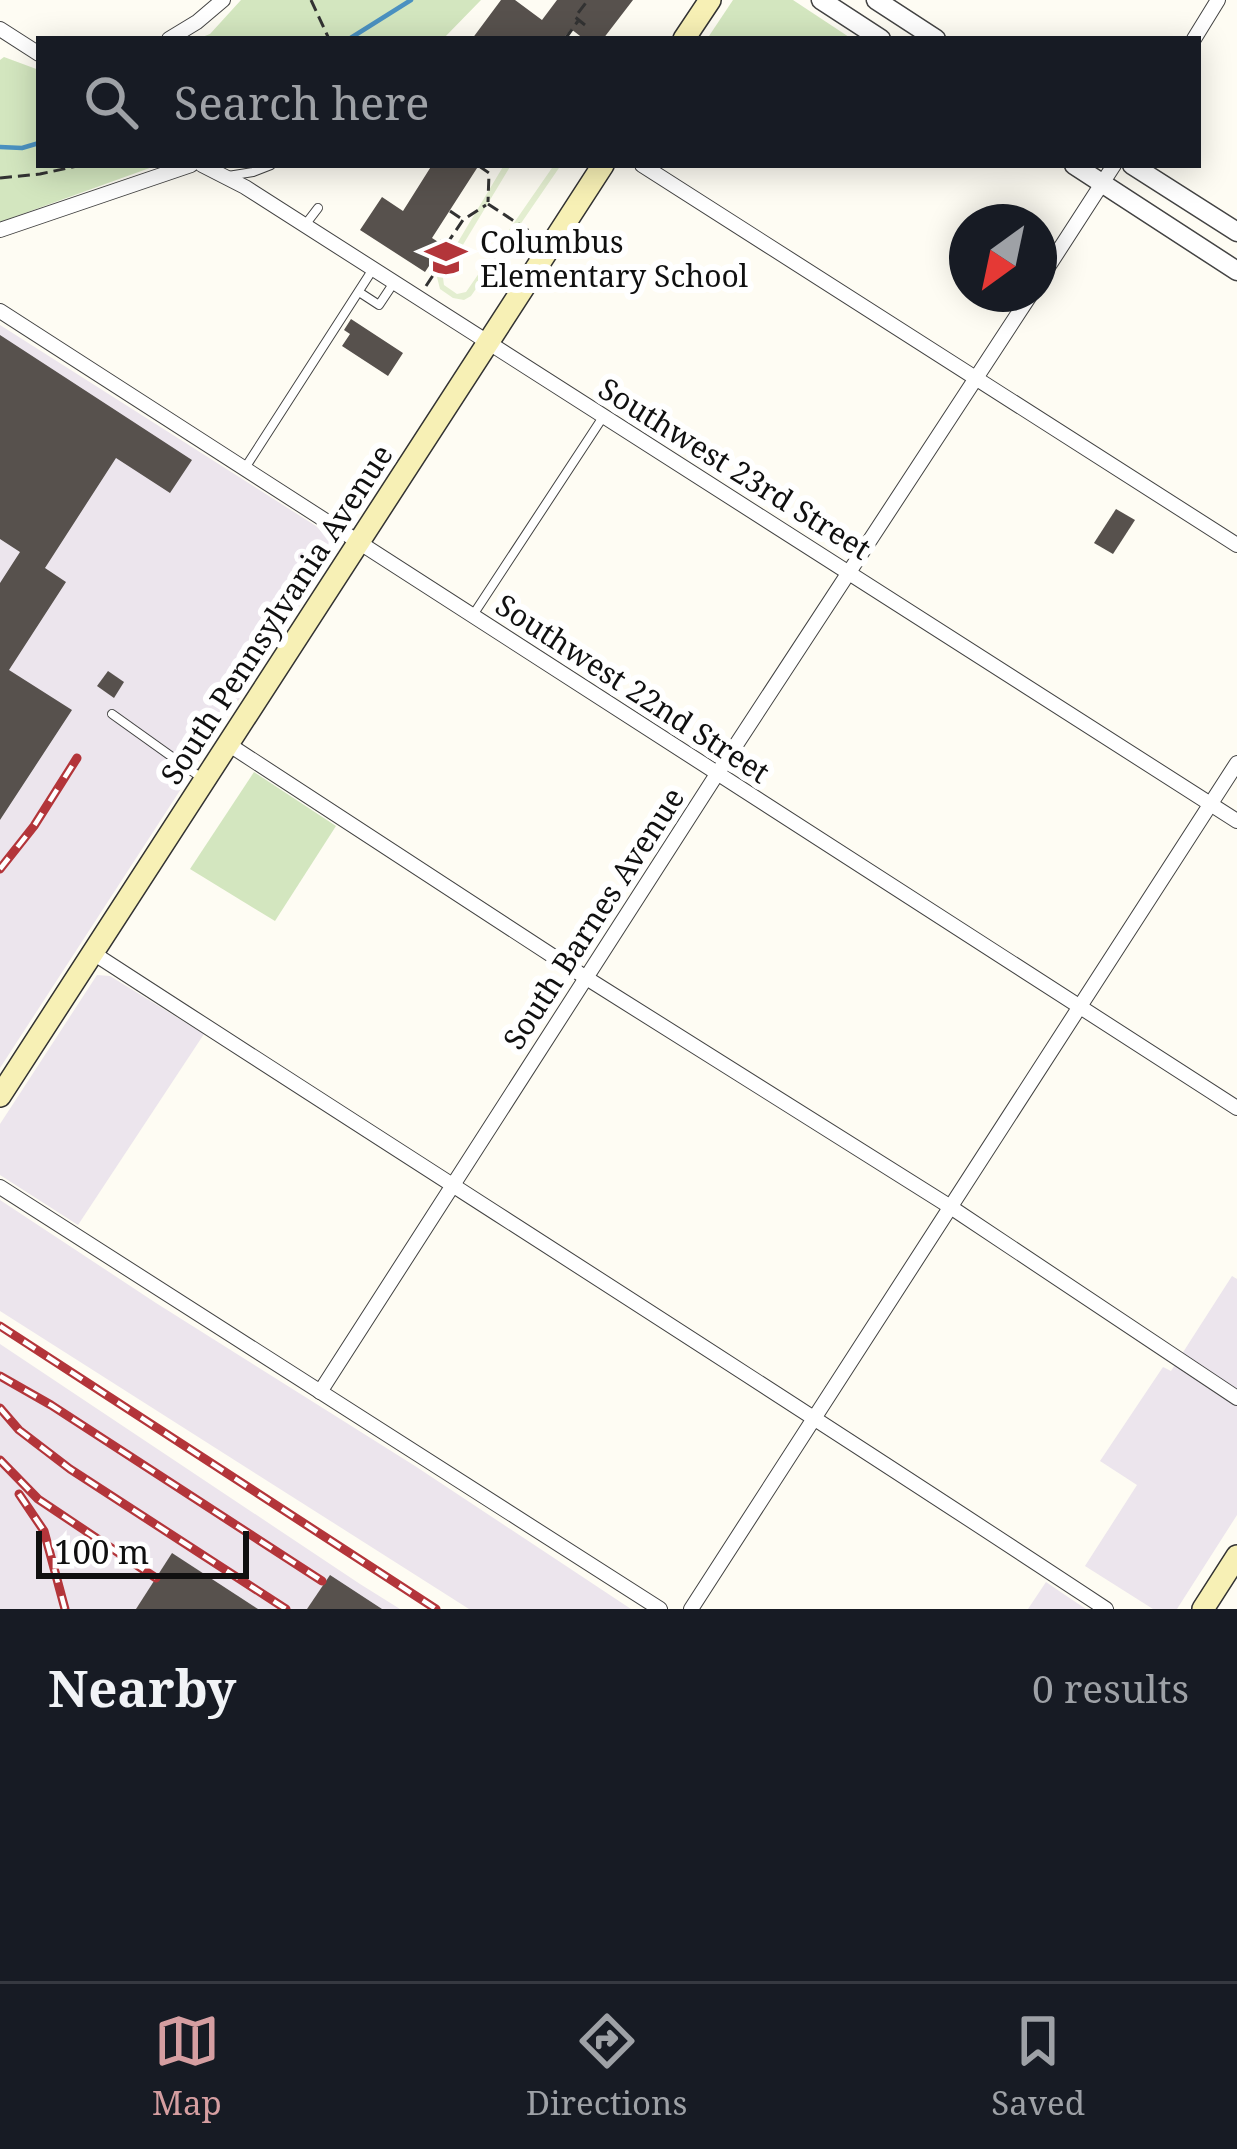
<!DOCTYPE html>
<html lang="en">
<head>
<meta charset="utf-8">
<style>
  :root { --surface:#171b24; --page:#242831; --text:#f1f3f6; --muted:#9ea1a6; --line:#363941; --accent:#d59ea1 }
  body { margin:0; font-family:"Noto Serif",serif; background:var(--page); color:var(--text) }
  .compass { position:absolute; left:949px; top:204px; width:108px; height:108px; border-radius:50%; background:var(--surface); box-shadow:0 6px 30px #0003; rotate:213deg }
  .scale { position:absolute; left:36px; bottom:30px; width:213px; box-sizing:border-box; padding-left:12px; border:6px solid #101010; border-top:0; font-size:33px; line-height:42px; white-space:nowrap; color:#101010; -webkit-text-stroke:9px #fff; paint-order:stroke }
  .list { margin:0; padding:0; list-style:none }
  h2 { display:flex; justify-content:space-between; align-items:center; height:156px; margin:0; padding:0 48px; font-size:51px }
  h2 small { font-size:39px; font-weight:400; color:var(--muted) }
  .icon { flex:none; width:66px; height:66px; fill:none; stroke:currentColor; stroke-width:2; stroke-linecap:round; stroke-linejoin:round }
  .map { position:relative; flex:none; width:1237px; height:1609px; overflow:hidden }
  .search { position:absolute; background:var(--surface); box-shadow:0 6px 30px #0003; left:36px; right:36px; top:36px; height:132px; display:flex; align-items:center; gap:30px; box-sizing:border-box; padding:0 42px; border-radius:0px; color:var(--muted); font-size:45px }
  .sheet { height:372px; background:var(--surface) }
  nav { display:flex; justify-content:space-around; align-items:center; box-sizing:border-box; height:168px; border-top:3px solid var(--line); background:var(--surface); font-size:33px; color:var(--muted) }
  nav a { display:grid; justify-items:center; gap:6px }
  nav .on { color:var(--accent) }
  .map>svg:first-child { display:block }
</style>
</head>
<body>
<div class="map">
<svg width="1237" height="1609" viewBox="0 0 1237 1609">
  <rect width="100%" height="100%" fill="#fefcf3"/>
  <g fill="#ece5ed">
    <polygon points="0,325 316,526 335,545 332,556 0,1068"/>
    <polygon points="97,975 110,976 204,1034 78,1225 0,1175 0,1124"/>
    <polygon points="0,1200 156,1303 415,1466 631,1609 469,1609 0,1311"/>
    <polygon points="1232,1276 1237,1279 1237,1515 1177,1609 1153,1609 1085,1566 1137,1485 1100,1461 1163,1367 1171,1371"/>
    <polygon points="0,1344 360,1584 400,1609 0,1609"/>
    <polygon points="1046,1582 1065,1595 1086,1609 1028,1609"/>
  </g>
  <g fill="#d3e6bf">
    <polygon points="241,0 481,0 443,39 197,39 210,34"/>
    <polygon points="733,0 793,0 852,39 707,39"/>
    <polygon points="4,57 39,70 39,165 158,165 0,222 0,60"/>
    <polygon points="254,772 336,826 275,921 190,869"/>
  </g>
  <polygon fill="#e3eed0" points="504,165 511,165 443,278 444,285 457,294 466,292 554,165 561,165 471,296 464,300 453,298 440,289 437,277"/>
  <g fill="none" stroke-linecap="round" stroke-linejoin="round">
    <g stroke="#4b91c0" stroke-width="4.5">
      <polyline points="349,39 411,0"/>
      <polyline points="0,147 22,148 39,143"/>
    </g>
  </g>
  <g fill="#57514d">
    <polygon points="501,0 515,0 542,20 557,0 633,0 603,39 584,39 571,29 563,39 472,39"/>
    <polygon points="432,165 479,165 432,238 443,245 425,272 360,230 382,197 403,211"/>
    <polygon points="351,319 403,353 388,376 342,346 350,334 344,330"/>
    <polygon points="0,335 192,460 170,493 116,458 45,568 66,582 9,670 72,710 0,820 0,583 20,552 0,539"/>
    <polygon points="1116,509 1135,520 1113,554 1094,543"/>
    <polygon points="108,671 124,682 114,698 97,686"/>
    <polygon points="172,1553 258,1609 136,1609"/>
    <polygon points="330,1575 382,1609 307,1609"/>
  </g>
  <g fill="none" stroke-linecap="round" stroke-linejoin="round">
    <g stroke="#434343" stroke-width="10">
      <g id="service">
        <polyline points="228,176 253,172 271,165"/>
        <polyline points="305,225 318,208"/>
        <polyline points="359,292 379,305 393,284"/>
        <polyline points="245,468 373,269"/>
        <polyline points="473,615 603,417"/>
        <polyline points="112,714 203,779"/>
      </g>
    </g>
    <g stroke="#434343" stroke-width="16">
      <g id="minor">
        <polyline points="0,29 39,54"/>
        <polyline points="169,39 197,22 223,0"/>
        <polyline points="1194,39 1218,0"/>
        <polyline points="202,165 245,187 1237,821"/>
        <polyline points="642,165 1237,545"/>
        <polyline points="0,230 191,165"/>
        <polyline points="1039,281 1114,165"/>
        <polyline points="0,311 1237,1108"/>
        <polyline points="228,744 588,979 949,1206 1237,1398"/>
        <path d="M 93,953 C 430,1172 770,1387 1106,1609"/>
        <polyline points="0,1187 660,1609"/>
        <polyline points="320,1392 717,774 1031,294"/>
        <polyline points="691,1609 1237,763"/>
      </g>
    </g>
    <g stroke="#434343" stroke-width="21">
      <g id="tertiary">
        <polyline points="821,0 881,39"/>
        <polyline points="876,0 936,39"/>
        <polyline points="1074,165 1237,271"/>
        <polyline points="1132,165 1237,232"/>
      </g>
    </g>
    <g stroke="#323232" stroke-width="24">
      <g id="secondary">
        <polyline points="684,39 710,0"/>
        <polyline points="0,1096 603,165"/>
        <polyline points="1203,1609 1237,1556"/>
      </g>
    </g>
    <g stroke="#323232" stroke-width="3" stroke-dasharray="12 6" stroke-linecap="butt">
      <polyline points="311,0 329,39"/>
      <polyline points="585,25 575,17 588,0"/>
      <polyline points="476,39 478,37"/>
      <polyline points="565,39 578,21"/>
      <polyline points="479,166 489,173 488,202"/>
      <polyline points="0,178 40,174 82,165"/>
      <polyline points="488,204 537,236"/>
      <polyline points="450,211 462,219"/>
      <polyline points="446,245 463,220 486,205"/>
      <polyline points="426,286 451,248 440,241"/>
    </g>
    <use href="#service" stroke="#fff" stroke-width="8"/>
    <use href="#minor" stroke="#fff" stroke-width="14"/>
    <use href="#tertiary" stroke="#fff" stroke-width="18"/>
    <use href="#secondary" stroke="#f7f0b5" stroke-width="21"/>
    <g stroke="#b3353a" stroke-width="9">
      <g id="rail">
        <polyline points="0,869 34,826 77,758"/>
        <polyline points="0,1326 436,1609"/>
        <polyline points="0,1376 51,1405 322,1581"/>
        <polyline points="0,1408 19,1430 70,1469 286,1609"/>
        <polyline points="0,1460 38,1499 156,1578"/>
        <polyline points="19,1494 44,1531 65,1609"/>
      </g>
    </g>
    <use href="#rail" stroke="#fff" stroke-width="4.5" stroke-dasharray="14" stroke-linecap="butt"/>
  </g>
  <defs>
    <g id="school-bare" transform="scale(3.24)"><path d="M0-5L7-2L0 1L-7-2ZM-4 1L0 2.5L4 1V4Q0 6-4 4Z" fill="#b3353a" stroke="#fff" stroke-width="2.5" paint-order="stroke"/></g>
  </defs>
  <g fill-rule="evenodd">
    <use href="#school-bare" x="446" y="258"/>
  </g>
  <g text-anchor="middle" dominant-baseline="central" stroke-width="12" stroke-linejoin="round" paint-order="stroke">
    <g font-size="30" fill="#101010" stroke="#fff" text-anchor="start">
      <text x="480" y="241">Columbus<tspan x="480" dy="34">Elementary School</tspan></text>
    </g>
    <g font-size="30" fill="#101010" stroke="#fff">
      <text transform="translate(735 468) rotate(32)">Southwest 23rd Street</text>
      <text transform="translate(276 614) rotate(-57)">South Pennsylvania Avenue</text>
      <text transform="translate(633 688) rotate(33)">Southwest 22nd Street</text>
      <text transform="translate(593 918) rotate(-57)">South Barnes Avenue</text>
    </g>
  </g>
</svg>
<svg class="compass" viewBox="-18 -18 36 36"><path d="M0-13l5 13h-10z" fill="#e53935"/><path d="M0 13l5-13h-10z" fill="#9ea1a6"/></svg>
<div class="scale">100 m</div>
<div class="search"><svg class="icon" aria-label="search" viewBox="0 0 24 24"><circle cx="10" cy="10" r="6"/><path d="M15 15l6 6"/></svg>Search here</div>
</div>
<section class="sheet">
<h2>Nearby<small>0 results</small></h2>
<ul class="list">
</ul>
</section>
<nav>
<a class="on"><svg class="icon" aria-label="map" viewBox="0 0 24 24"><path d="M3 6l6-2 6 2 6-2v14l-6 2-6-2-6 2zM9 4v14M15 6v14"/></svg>Map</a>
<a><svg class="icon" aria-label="directions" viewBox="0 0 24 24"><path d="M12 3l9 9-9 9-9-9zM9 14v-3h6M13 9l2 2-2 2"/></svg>Directions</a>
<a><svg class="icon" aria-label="saved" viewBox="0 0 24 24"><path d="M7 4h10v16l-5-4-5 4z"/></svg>Saved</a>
</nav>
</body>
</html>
